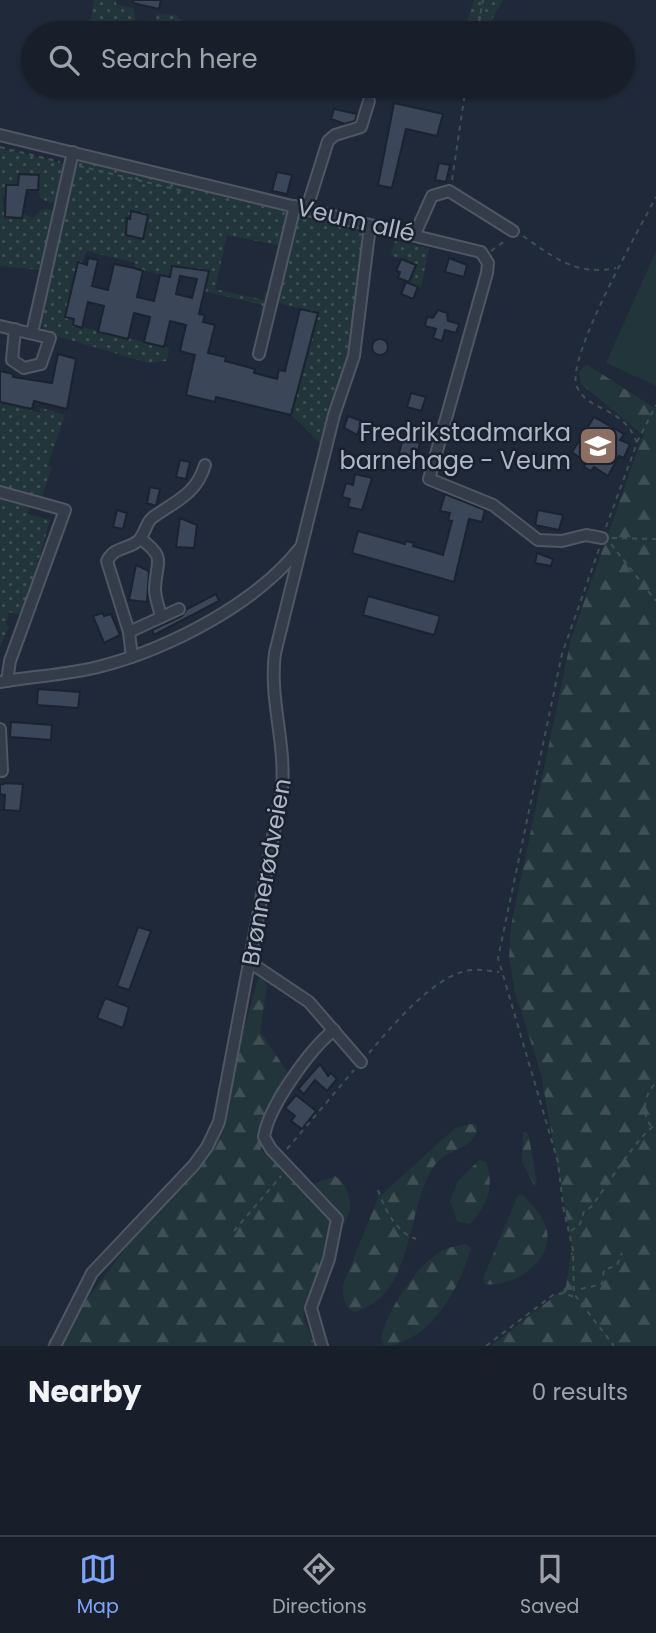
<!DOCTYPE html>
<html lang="en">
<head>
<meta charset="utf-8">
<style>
  :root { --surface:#181f2b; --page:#212733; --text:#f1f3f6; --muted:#9fa2a9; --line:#363d47; --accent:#7fa5fa }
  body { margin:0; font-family:Poppins,sans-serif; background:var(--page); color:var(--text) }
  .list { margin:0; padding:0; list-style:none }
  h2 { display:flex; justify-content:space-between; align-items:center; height:91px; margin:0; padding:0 28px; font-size:30px }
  h2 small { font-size:23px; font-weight:400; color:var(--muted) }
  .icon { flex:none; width:38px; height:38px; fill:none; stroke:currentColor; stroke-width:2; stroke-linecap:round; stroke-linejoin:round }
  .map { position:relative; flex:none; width:656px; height:1346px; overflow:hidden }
  .search { position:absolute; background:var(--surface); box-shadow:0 2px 5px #0004; left:21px; right:21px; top:21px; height:77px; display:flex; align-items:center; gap:18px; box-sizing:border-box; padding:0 24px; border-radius:38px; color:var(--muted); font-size:26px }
  .sheet { height:189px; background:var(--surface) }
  nav { display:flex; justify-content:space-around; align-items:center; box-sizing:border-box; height:98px; border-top:2px solid var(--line); background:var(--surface); font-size:19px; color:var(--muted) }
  nav a { display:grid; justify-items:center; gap:4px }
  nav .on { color:var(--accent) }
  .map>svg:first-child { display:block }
</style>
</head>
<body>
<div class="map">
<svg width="656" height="1346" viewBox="0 0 656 1346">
  <defs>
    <pattern id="grass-dots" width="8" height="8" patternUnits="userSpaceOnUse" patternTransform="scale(1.75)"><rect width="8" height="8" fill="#22353a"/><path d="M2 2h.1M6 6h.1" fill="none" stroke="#405055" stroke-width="1.8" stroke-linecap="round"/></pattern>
    <pattern id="forest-firs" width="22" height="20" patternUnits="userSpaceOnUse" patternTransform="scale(1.75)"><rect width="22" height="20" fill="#22353a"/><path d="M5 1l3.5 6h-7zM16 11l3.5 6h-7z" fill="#405055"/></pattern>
  </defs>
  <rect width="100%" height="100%" fill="#202939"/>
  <g fill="url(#grass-dots)">
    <polygon points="94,0 117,0 116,4 133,8 138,33 88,33"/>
    <polygon points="474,0 503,0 484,33 463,33"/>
    <polygon points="157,14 176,15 192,33 149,33 150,20 156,21"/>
    <polygon points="0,148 65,164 62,201 50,203 40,198 39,175 19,174 18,185 2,198 5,217 22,218 23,214 33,218 42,209 51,209 54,214 41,270 0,266"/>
    <polygon points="84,160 286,209 287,220 281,246 227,235 215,289 264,300 265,292 268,294 265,312 260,313 262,305 204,291 209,271 172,266 170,277 153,273 153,270 150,272 134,268 135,263 87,251 82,263 78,263 65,317 74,319 73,325 169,348 167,361 149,363 46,333 39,318 76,164"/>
    <polygon points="303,212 362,230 354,342 342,384 334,397 322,445 291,415 297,374 303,375 318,313 275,302 297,216"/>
    <polygon points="395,241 429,248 421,288 402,279 414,265 391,255"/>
    <polygon points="0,402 41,413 39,407 65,415 48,465 52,467 41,499 0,491"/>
    <polygon points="0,496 31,504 28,514 50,520 23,616 9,612 6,625 9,626 0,647"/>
  </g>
  <g fill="url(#forest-firs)">
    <polygon points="586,364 656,409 656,1346 491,1346 566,1287 572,1247 541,1074 515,992 509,959 511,926 571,639 643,435 581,384 579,373"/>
    <path d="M 258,979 L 264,979 L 267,986 L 260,1031 L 290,1076 L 264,1116 L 261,1150 L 304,1188 L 335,1176 C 348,1185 350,1196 350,1211 L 303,1317 L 315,1346 L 46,1346 L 67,1311 L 81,1307 L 132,1240 L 209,1157 Z"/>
    <path d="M 469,1124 L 477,1125 C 480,1148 446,1148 434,1166 C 405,1209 416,1295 354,1312 C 343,1306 343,1297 343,1285 L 378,1198 L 455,1128 Z"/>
    <polygon points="523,1132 526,1132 529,1137 537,1183 534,1185 522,1162"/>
    <path d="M 479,1160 L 486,1162 C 495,1187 487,1205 470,1224 L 458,1222 L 450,1201 L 458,1181 Z"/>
    <path d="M 518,1195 L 523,1195 C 532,1204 544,1217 547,1231 C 553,1262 511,1289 484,1284 L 484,1276 Z"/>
    <path d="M 465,1244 L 471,1248 C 460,1288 430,1343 384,1346 L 381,1340 C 385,1313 418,1263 443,1250 C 450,1247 458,1246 465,1244 Z"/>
  </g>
  <polygon fill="#22353a" points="656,251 656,386 606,363"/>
  <g fill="#3c4659" stroke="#1b2230" stroke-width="2" fill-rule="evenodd">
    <polygon points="133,0 161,0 159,9 133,3"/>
    <polygon points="394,103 443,114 437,136 406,129 392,188 378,185"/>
    <polygon points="334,109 357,114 355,121 345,124 331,119"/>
    <polygon points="439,163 450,165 446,182 435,180"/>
    <polygon points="277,172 292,175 287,194 272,191"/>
    <polygon points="19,174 39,175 38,190 27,190 22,218 5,217 6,185 18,185"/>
    <polygon points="131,211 148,215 143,239 126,235 127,218 130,219"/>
    <path d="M 88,258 L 98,260 L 92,286 L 108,290 L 114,264 L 134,268 L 143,271 L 137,297 L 154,301 L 160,275 L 170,277 L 172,266 L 209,271 L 199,314 L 205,315 L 203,322 L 215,325 L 208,353 L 226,357 L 225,361 L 255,369 L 254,373 L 277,379 L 279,370 L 285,371 L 300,309 L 318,313 L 291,415 L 216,397 L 215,402 L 186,395 L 195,355 L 180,351 L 186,325 L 170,321 L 164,347 L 144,342 L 150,317 L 134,313 L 128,339 L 108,334 L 98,332 L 104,306 L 88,302 L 82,328 L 73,325 L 74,319 L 65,317 L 78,262 L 87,265 ZM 180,276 L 197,279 L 192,298 L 176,294 Z"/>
    <polygon points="449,258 467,265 464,277 445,272"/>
    <polygon points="401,259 416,265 409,282 398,278 400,272 396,271"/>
    <polygon points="406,282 418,287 413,299 401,294"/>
    <polygon points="438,310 447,313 448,321 459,324 456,333 445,330 442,341 433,338 436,329 425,326 427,317 433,318"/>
    <circle cx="380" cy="347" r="8"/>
    <polygon points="58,354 76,359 67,409 34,401 32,409 0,402 0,371 13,374 13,377 52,383"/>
    <polygon points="411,393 426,397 421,411 407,407"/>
    <polygon points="348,416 362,421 357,435 344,428"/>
    <polygon points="594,417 624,434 620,440 630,444 624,458 619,456 608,476 594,467 591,471 584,467 586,463 572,452"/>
    <polygon points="403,438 420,443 415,463 397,461"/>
    <polygon points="180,460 190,462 186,479 176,477"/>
    <polygon points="355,474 372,478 362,510 348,507 350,499 342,497 346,483 353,485"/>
    <polygon points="150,487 160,489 156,506 147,503"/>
    <polygon points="445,494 485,510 482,522 469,519 454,582 352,553 358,531 405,544 406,541 414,543 413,546 443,555 452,521 448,520 450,513 440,511"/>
    <polygon points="117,510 127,513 123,529 113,527"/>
    <polygon points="538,510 563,515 559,530 535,525"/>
    <polygon points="180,518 197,525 194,548 176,547"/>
    <polygon points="537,553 553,559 551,566 535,563"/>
    <polygon points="136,565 149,571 147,602 129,600"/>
    <polygon points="216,594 219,601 154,635 152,630 182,616 187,609"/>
    <polygon points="368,596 440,616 434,635 363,615"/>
    <polygon points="103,613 104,616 111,614 120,635 104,643 93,616"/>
    <polygon points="38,689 80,692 78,708 37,705"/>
    <polygon points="11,722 52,725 51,740 10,737"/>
    <polygon points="6,783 23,784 20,811 4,810 5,795 0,794 0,785"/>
    <polygon points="138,927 151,931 129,990 117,986"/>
    <polygon points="105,998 129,1007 123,1028 97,1018"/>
    <polygon points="320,1064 328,1076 331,1073 337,1079 327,1091 315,1080 304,1094 298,1089"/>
    <polygon points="296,1095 316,1111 302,1129 291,1121 295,1116 285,1108"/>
  </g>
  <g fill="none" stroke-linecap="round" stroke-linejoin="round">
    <g stroke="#4f5664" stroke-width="14">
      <g id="minor">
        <polyline points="0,135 481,252 488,263 487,273 429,479 493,505 538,540 562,541 586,535 602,538"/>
        <polyline points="307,208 328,141 335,135 361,127 369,101"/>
        <polyline points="415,234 432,196 449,191 513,231"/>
        <polyline points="0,326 50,338 41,364 24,368 12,360 15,329"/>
        <polyline points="32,333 73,152"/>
        <polyline points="259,354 295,206"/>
        <polyline points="0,492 65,510 10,661 7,681"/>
        <path d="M 141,539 C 167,559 156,560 155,589 C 155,598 159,607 161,617"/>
        <polyline points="129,632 179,609"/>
        <path d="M 132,657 L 129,632 L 107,561 C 115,546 127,550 138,541 C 145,535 145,524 152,518 C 175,501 196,495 205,465"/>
        <path d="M 0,682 C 34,676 68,675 102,666 C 170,648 255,604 299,549"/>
        <polyline points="0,729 2,771"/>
        <polyline points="251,963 309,1002 361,1062"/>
        <path d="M 55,1346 L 92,1273 L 194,1165 L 207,1147 L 219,1122 L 282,789 C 286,742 269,699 275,653 L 334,415 L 354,356 L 370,226"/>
        <path d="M 322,1346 L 311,1308 L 329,1259 L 337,1219 L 271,1149 L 264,1137 C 268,1107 310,1049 334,1030"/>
      </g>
    </g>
    <g stroke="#3d5154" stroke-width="2" stroke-dasharray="5 5" stroke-linecap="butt">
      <polyline points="477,33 483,0"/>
      <polyline points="0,147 60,162"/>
      <polyline points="79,166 183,191"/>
      <polyline points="452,180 466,86"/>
      <path d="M 523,236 C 554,258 577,276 616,268"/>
      <polyline points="491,251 506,240"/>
      <polyline points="637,442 656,405"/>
      <path d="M 606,527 L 637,443 C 623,405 589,413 577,387 C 564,360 641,226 656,197"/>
      <polyline points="612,538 656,539"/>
      <polyline points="611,544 656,601"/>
      <polyline points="599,549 562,654 498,958 558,1162 563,1206 573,1250 574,1294 614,1346"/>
      <path d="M 369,1053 C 391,1027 432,978 466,971 C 477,968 488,971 499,972"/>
      <path d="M 651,1126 C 641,1113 644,1094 656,1083"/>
      <polyline points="287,1149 354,1070"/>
      <path d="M 378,1190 C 385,1210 396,1232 416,1239"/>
      <polyline points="234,1231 281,1176"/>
      <path d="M 571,1231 L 580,1224 L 584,1211 L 591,1207 C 604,1190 641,1131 656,1125"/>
      <polyline points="581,1289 602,1284 604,1270 617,1265 622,1253"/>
      <polyline points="563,1293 572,1286"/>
      <polyline points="486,1346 553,1295 565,1293 574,1297"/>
    </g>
    <use href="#minor" stroke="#343b49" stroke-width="10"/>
  </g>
  <defs>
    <g id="school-square" transform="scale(2.0125)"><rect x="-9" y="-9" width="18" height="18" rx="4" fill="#8d6e63" stroke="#19202e"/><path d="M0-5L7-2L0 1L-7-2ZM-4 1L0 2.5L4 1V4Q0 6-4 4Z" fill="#fff"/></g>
  </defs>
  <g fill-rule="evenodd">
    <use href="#school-square" x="598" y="446"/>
  </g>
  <g text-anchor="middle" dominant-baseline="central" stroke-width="5" stroke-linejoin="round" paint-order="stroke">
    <g font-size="24" fill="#afb6c6" stroke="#19202e">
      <text transform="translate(356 220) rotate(13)">Veum allé</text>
      <text transform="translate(266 872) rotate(-80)">Brønnerødveien</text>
    </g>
    <g font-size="24" fill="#afb6c6" stroke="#19202e" text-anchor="end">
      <text x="571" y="432">Fredrikstadmarka<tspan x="571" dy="28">barnehage - Veum</tspan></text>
    </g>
  </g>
</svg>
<div class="search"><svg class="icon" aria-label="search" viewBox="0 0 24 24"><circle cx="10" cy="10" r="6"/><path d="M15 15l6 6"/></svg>Search here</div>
</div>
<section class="sheet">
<h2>Nearby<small>0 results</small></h2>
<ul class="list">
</ul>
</section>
<nav>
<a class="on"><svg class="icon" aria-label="map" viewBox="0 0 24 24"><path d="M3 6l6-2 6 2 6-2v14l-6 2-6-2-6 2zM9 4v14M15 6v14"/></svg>Map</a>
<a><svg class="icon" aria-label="directions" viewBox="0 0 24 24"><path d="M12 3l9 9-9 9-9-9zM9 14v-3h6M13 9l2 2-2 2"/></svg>Directions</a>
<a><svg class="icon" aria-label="saved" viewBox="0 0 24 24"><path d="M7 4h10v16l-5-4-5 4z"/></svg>Saved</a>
</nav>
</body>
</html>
